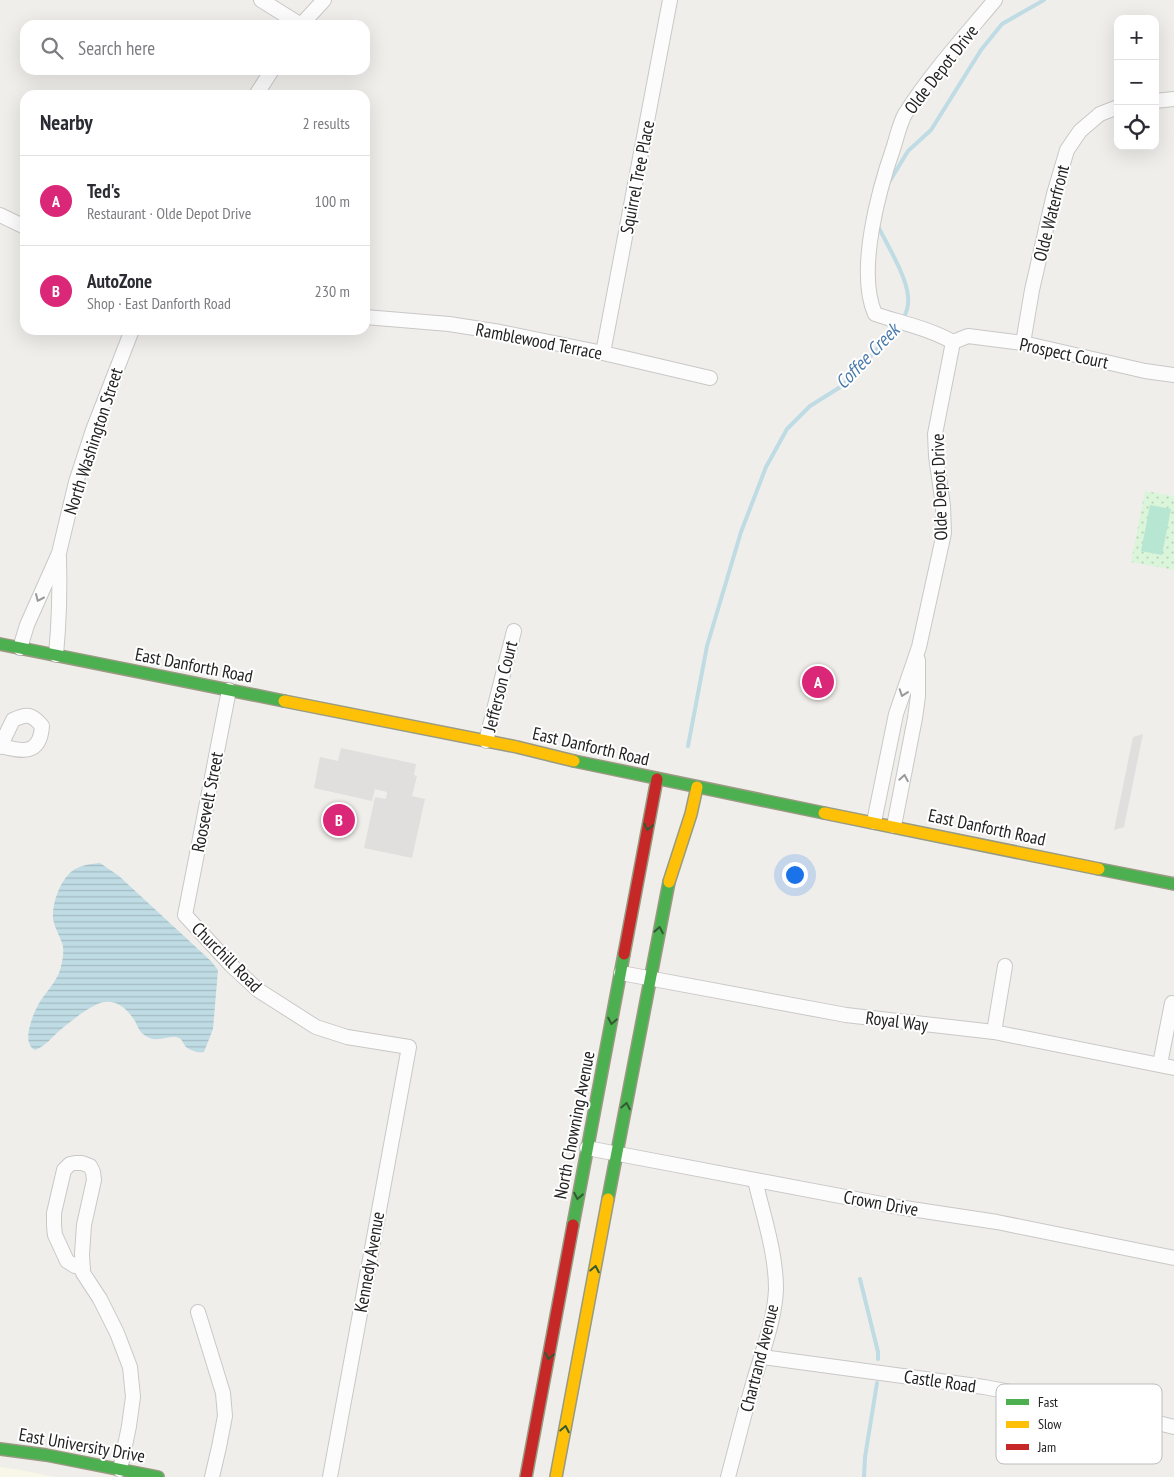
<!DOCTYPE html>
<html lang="en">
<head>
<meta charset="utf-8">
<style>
  :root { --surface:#fff; --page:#f2f2f3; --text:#2b2b33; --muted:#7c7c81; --line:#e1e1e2; --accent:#db2777 }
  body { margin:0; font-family:"PT Sans Narrow",sans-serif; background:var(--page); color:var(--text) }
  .controls { position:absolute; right:15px; top:15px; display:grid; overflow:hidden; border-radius:10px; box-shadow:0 5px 20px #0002 }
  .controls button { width:45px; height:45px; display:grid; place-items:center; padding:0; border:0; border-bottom:1px solid var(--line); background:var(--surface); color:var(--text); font:25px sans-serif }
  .you { position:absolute; left:794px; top:874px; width:18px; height:18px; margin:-12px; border:4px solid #fff; border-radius:50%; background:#1a73e8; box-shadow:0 0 0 8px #1a73e833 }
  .badge { display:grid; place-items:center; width:32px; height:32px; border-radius:50%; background:var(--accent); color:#fff; font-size:16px; font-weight:700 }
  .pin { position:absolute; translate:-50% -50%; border:2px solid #fff; box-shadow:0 1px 5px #0006 }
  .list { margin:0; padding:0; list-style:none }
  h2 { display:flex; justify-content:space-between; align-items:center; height:65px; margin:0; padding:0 20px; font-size:21px }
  h2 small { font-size:16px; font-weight:400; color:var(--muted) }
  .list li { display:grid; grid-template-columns:32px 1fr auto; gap:15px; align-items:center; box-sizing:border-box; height:90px; padding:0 20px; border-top:1px solid var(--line) }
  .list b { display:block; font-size:19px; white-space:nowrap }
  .list p { margin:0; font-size:16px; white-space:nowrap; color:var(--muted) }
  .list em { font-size:16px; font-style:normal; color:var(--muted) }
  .icon { flex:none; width:28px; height:28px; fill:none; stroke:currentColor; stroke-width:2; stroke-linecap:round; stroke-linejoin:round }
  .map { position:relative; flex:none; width:1174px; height:1477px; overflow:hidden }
  .search { position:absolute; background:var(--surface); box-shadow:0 5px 20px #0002; left:20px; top:20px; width:350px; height:55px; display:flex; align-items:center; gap:12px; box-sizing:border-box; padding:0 18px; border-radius:15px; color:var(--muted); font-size:19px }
  .panel { position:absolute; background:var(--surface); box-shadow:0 5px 20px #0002; left:20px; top:90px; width:350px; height:245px; border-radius:15px }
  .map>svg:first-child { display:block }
</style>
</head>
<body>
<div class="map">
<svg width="1174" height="1477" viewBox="0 0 1174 1477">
  <defs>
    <pattern id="park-dots" width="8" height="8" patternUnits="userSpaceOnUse" patternTransform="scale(1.25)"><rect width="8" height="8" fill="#daf5da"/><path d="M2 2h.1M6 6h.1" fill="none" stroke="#bbd2bb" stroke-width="1.8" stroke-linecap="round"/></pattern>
    <pattern id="water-rules" width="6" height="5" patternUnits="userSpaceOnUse" patternTransform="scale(1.25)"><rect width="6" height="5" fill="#bfdbe3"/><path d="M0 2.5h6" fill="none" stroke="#a4bcc2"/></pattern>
  </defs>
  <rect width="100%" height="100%" fill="#f0eeeb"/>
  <polygon fill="#f8f7e8" points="0,1467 21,1470 54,1477 0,1477"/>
  <polygon fill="url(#park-dots)" points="1145,491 1174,496 1174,570 1131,562"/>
  <polygon fill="#b7e6d2" points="1150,505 1171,509 1162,555 1141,551"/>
  <g fill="#e0dfde">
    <polygon points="1143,734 1124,827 1114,830 1133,737"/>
    <polygon points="341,748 416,764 414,775 417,776 412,796 425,799 412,858 364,848 375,797 386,799 387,792 375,789 372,801 314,788 320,757 338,761"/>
  </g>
  <path fill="url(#water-rules)" d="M 100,863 L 119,876 L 211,961 L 218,970 L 213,1029 L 204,1052 C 198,1053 191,1051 186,1047 C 183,1044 183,1040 179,1038 C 168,1033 158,1046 143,1034 C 139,1031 137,1025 135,1021 C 128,1010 118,1000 104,1002 C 91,1004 69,1023 59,1031 C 51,1038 46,1046 35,1050 C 21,1043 32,1017 38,1005 C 44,994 54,985 59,973 C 62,965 65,951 62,943 C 59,934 54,927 53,918 C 52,904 59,885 68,875 C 75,866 89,864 100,863 Z"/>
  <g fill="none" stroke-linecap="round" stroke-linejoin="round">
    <g stroke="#bfdbe3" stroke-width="4">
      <polyline points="888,184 908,151 931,130 981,50 1002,24 1044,0"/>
      <path d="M 878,226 C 887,245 906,275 908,296 C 909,305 907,312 903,319"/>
      <polyline points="688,746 707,646 741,532 766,467 787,429 810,406 842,386 900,325"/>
      <polyline points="860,1279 878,1352 878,1359"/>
      <polyline points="864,1477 865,1457 877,1383"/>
    </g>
    <g stroke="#c9c8c7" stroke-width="16">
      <g id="street">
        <polyline points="261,0 301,25 324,0"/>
        <polyline points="256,95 272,70"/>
        <polyline points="1155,101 1174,99"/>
        <polyline points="0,215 25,227"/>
        <polyline points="365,317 449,324 500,332 603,353 710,378"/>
        <path d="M 953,342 C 928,328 901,323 875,314 C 856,271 879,189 894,146 C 897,136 900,123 905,114 C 931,73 964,37 995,0"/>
        <polyline points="953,342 968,336 1023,343 1145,371 1174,375"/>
        <polyline points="1023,343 1032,290 1054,194 1067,150 1080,131 1100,114 1118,107"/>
        <polyline points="603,353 670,0"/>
        <polyline points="20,648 27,625 59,553 76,482 93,430 132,330"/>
        <path d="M 56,655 C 59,623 60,590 59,557"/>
        <polyline points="229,690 185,915 231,965 258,990 316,1027 347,1037 409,1047 330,1477"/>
        <polyline points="486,741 514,631"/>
        <path d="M 0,747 L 13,720 C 27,713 32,714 42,726 C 40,755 23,752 1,746"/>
        <polyline points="874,822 896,714 919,647 944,533 943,506 936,456 935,434 953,342"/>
        <polyline points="894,826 915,718 918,696 918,660"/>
        <polyline points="621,973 846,1015 994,1032 1174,1068"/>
        <polyline points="994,1032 1005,966"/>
        <polyline points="1160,1064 1172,1003"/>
        <polyline points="587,1148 898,1207 997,1222 1174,1258"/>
        <polyline points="83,1268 75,1266 67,1261 55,1235 54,1226 54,1213 64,1170 70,1164 75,1163 82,1163 90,1166 93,1172 94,1180 84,1225 82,1254 83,1273 100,1299 117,1333 130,1367 133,1397 129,1426 120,1470"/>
        <polyline points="198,1312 223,1393 225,1416 219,1447 212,1477"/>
        <polyline points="762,1357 984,1387 1105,1410 1174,1427"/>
        <path d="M 728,1477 C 737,1444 745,1410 755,1377 C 763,1350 775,1318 776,1289 C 776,1252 763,1215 755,1180"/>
      </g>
    </g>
    <g stroke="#999a82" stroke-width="14">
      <g id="fast">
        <polyline points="0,644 284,701"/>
        <polyline points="574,761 824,813"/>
        <polyline points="1099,869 1174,884"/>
        <polyline points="608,1199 669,882"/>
        <polyline points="573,1225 624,954"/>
        <polyline points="0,1449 46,1455 158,1477"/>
      </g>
    </g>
    <g stroke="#999a82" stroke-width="14">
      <g id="slow">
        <polyline points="284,701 517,747 574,761"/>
        <polyline points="824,813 1099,869"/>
        <polyline points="669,882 691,814 697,787"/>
        <polyline points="556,1477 608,1199"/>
      </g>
    </g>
    <g stroke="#999a82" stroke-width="14">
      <g id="jam">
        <polyline points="624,954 657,779"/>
        <polyline points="526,1477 573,1225"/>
      </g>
    </g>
    <use href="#street" stroke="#fdfcfc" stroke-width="14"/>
    <use href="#fast" stroke="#4caf50" stroke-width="11"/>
    <use href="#slow" stroke="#ffc107" stroke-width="11"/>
    <use href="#jam" stroke="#c62828" stroke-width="11"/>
  </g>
  <defs><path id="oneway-chevron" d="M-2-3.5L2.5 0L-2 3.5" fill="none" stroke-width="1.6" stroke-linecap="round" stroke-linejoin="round" transform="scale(1.25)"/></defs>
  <g stroke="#9a9a9a">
    <use href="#oneway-chevron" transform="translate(39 598) rotate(114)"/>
    <use href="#oneway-chevron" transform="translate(903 693) rotate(109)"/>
    <use href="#oneway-chevron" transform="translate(904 778) rotate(-80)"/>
  </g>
  <g stroke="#335a34">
    <use href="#oneway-chevron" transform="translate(648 827) rotate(101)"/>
    <use href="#oneway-chevron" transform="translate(659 930) rotate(-80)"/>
    <use href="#oneway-chevron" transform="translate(612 1021) rotate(101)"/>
    <use href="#oneway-chevron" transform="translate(626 1106) rotate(-79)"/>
    <use href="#oneway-chevron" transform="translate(578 1196) rotate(101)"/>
    <use href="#oneway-chevron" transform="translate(595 1269) rotate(-79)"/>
    <use href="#oneway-chevron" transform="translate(549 1356) rotate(101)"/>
    <use href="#oneway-chevron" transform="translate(565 1429) rotate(-79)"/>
  </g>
  <g text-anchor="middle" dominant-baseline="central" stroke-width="4" stroke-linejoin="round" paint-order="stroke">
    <g font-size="18" fill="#222" stroke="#fff">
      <text transform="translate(941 69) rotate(-52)">Olde Depot Drive</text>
      <text transform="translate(637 177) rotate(-79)">Squirrel Tree Place</text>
      <text transform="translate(1051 213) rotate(-76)">Olde Waterfront</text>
      <text transform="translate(539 341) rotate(11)">Ramblewood Terrace</text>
      <text transform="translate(1064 353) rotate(12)">Prospect Court</text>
      <text transform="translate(93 441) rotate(-72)">North Washington Street</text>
      <text transform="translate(939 487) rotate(-92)">Olde Depot Drive</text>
      <text transform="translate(194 665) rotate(11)">East Danforth Road</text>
      <text transform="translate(500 686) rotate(-76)">Jefferson Court</text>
      <text transform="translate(591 746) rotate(13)">East Danforth Road</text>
      <text transform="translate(207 802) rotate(-79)">Roosevelt Street</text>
      <text transform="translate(987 827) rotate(12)">East Danforth Road</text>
      <text transform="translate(227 957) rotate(45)">Churchill Road</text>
      <text transform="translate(897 1021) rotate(7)">Royal Way</text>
      <text transform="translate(574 1125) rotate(-79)">North Chowning Avenue</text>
      <text transform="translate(881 1203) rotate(10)">Crown Drive</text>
      <text transform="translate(369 1262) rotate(-80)">Kennedy Avenue</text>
      <text transform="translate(759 1358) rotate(-76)">Chartrand Avenue</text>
      <text transform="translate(940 1381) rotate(8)">Castle Road</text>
      <text transform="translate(82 1445) rotate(10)">East University Drive</text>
    </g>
    <g font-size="19" font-style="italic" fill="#4a7aab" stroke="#fff">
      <text transform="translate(867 356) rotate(-46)">Coffee Creek</text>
    </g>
  </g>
  <rect x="996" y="1384" width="166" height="80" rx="8" fill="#fff" stroke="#bdbdbd" stroke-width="1"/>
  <rect x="1006" y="1399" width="23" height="6" fill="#4caf50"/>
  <rect x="1006" y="1421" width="23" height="7" fill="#ffc107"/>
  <rect x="1006" y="1444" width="23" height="6" fill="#c62828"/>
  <g font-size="14" fill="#222">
    <text x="1038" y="1407">Fast</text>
    <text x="1038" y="1429">Slow</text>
    <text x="1038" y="1452">Jam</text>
  </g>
</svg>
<div class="controls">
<button>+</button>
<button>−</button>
<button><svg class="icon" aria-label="locate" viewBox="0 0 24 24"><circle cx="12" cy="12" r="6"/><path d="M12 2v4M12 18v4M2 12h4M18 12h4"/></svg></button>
</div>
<div class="you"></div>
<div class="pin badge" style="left:818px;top:682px">A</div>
<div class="pin badge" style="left:339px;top:820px">B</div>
<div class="search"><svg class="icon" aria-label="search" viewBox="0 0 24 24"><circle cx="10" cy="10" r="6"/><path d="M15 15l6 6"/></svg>Search here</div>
<section class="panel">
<h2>Nearby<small>2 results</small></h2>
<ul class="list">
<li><span class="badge">A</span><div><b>Ted's</b><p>Restaurant · Olde Depot Drive</p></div><em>100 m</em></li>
<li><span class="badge">B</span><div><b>AutoZone</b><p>Shop · East Danforth Road</p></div><em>230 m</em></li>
</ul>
</section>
</div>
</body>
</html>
